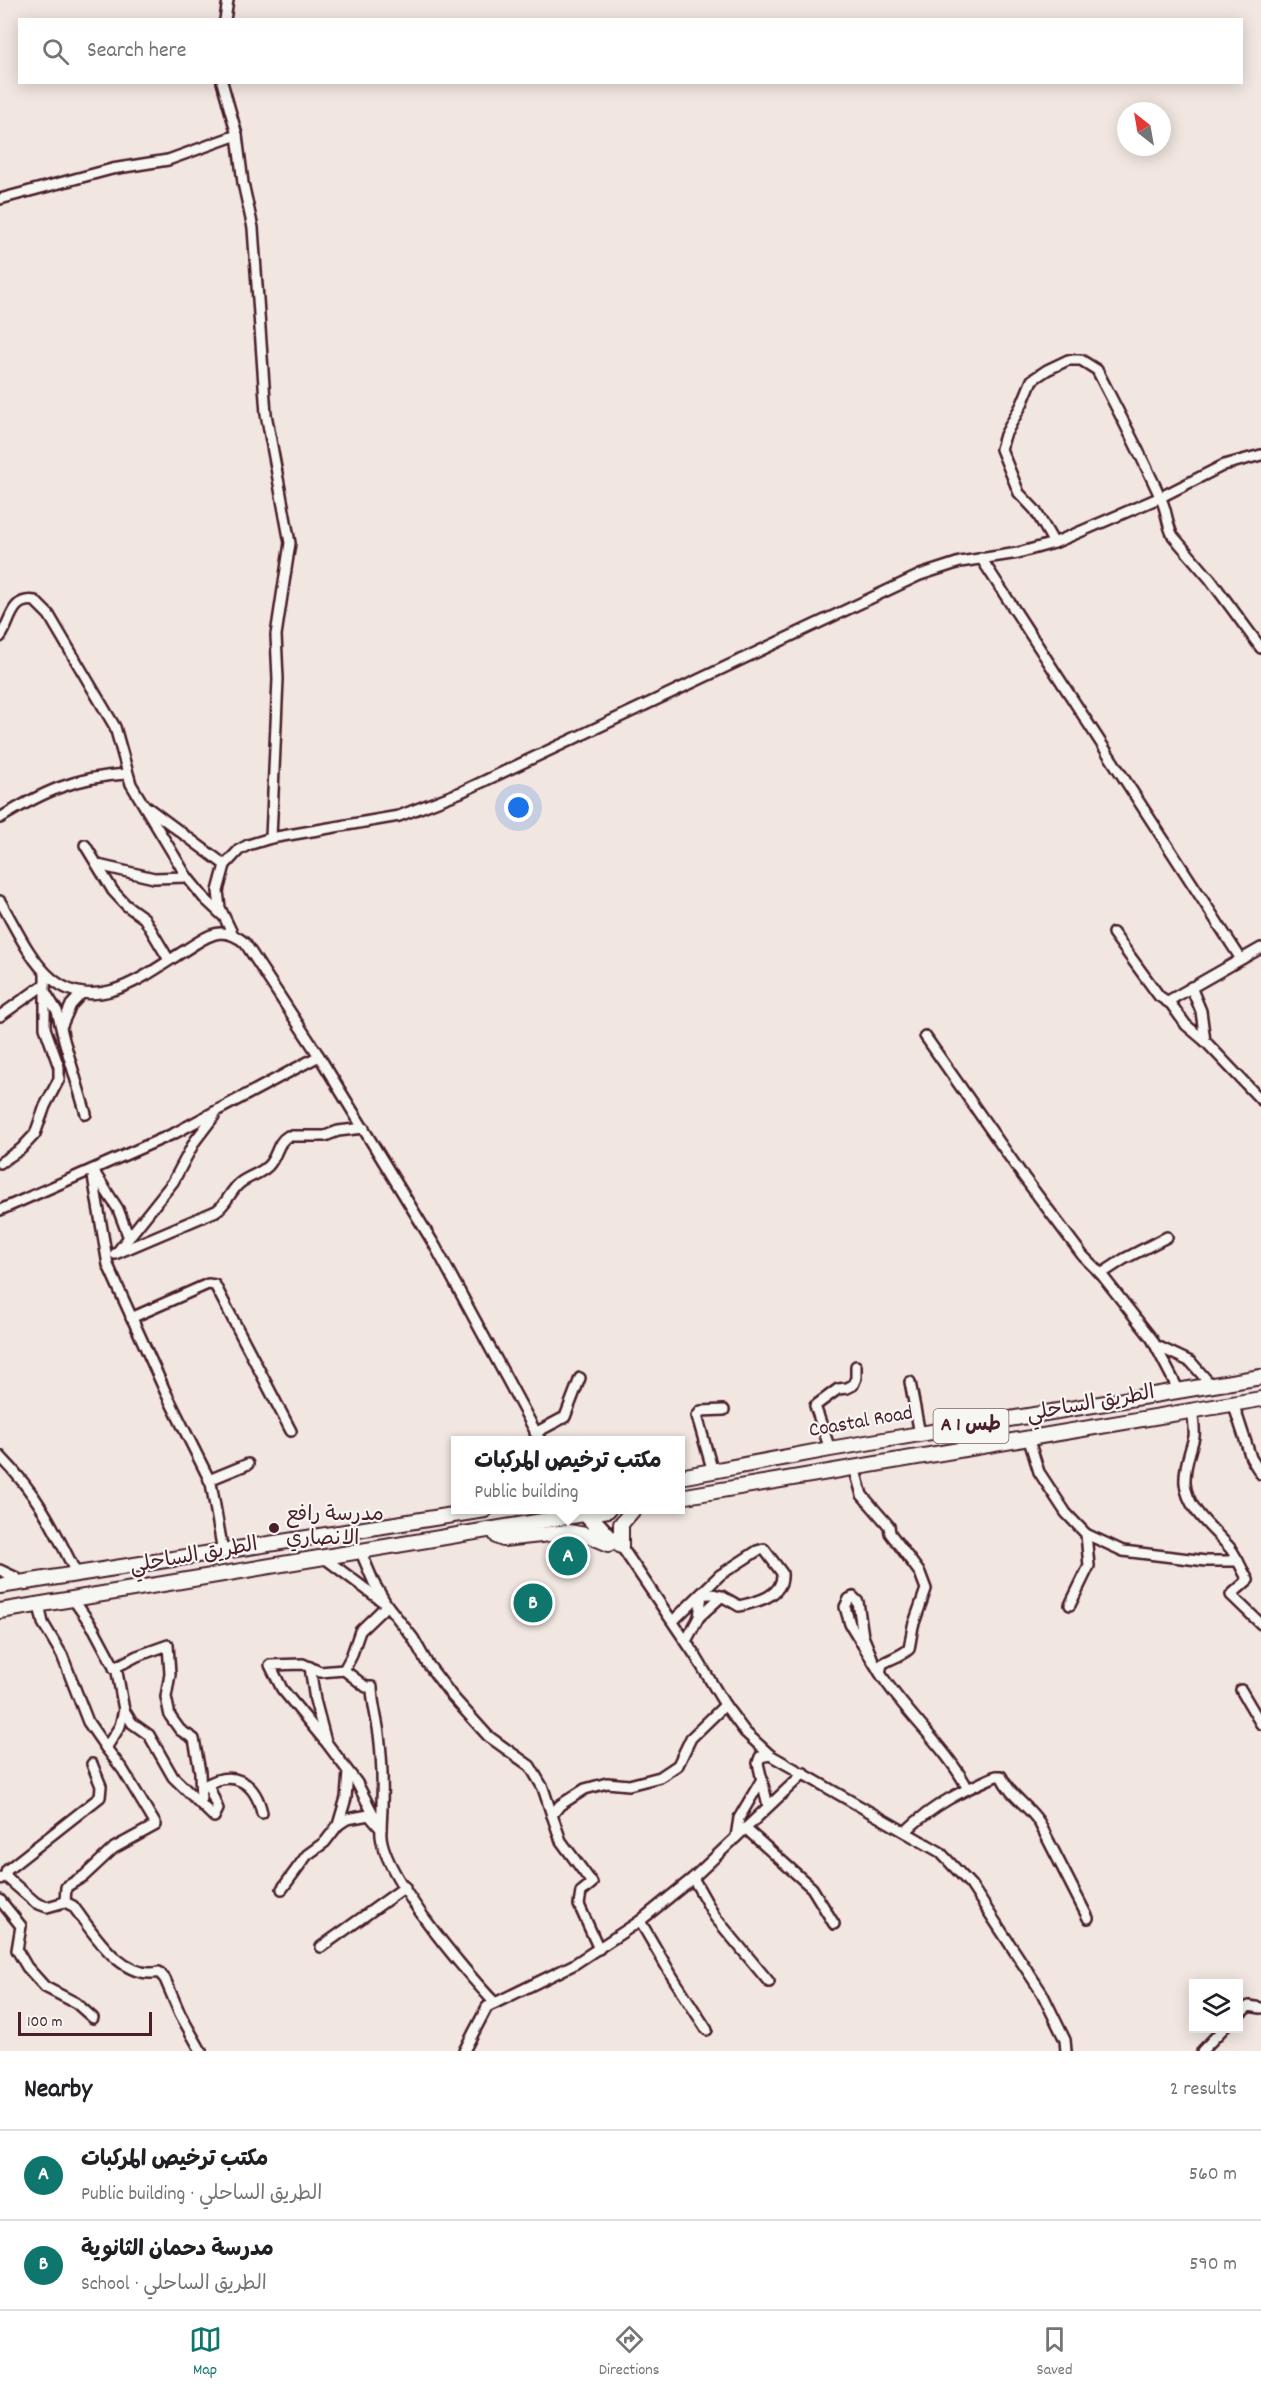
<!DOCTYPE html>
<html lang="en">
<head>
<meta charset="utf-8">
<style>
  :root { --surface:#fff; --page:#f6f6f6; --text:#202124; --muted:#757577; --line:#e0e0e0; --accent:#0f766e }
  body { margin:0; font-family:Dekko,"Playpen Sans Arabic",sans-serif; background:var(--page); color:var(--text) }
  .controls { position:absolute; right:18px; bottom:18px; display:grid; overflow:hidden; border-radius:0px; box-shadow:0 3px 15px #0003 }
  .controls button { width:54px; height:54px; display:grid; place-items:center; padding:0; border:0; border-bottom:2px solid var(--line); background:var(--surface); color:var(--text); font:30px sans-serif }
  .compass { position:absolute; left:1117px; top:102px; width:54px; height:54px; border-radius:50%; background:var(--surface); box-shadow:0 3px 15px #0003; rotate:329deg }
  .scale { position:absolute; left:18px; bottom:15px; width:134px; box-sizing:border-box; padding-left:6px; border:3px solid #4a1f2b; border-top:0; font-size:16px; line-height:21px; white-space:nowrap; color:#4a1f2b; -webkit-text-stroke:4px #f6f6f2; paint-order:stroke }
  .you { position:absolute; left:519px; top:808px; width:21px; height:21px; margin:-15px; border:4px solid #fff; border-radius:50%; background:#1a73e8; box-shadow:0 0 0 9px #1a73e833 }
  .badge { display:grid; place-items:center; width:39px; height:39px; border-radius:50%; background:var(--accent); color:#fff; font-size:20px; font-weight:700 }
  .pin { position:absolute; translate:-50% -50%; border:3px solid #fff; box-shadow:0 2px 6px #0006 }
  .popup { position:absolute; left:451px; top:1436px; width:234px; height:78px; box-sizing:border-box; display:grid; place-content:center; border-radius:0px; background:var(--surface); filter:drop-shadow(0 2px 4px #0005); font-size:20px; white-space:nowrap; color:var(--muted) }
  .popup b { font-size:22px; color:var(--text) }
  .popup::after { content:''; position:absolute; left:50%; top:100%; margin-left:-12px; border:12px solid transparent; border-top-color:var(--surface) }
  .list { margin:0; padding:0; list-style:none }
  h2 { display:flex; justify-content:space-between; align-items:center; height:78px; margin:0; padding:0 24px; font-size:26px }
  h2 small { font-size:20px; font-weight:400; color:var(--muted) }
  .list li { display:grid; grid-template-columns:39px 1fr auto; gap:18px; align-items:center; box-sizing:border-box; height:90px; padding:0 24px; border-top:2px solid var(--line) }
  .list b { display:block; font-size:22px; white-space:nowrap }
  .list p { margin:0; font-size:20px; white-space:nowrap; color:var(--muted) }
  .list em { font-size:20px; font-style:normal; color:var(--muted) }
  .icon { flex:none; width:33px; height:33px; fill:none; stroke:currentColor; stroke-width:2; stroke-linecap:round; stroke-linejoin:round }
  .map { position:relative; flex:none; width:1261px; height:2051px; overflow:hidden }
  .search { position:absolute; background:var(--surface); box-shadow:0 3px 15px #0003; left:18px; right:18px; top:18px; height:66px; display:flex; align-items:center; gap:15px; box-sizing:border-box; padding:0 21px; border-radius:0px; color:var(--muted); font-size:22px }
  .sheet { height:258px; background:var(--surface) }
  nav { display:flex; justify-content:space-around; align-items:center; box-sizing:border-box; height:84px; border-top:2px solid var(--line); background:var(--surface); font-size:16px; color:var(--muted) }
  nav a { display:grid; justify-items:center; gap:3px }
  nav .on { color:var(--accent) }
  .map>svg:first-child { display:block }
</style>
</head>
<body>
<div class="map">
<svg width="1261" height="2051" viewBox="0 0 1261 2051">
  <rect width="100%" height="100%" fill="#f1e6e0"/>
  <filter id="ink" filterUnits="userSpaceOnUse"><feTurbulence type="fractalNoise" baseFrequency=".0167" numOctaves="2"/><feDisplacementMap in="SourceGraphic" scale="12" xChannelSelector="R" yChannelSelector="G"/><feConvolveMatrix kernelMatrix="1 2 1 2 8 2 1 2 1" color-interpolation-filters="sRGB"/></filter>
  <g filter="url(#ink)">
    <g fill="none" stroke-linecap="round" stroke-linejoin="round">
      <g stroke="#4a1f2b" stroke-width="14">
        <g id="minor">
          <polyline points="225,20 228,0"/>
          <polyline points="222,82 237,135 243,183 253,228 266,414 290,543 276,635 278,679 271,838"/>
          <polyline points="0,199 112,169 168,160 237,135"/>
          <path d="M 1054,543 L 1035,510 L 1019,493 L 1001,449 L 1005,435 L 1022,404 L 1032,380 L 1047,370 L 1068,360 L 1081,360 L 1097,370 C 1119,413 1142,456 1162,501 C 1167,512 1167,525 1173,536 L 1210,579 L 1261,648"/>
          <polyline points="981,558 1241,959"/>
          <path d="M 0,637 C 11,623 10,597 35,601 L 49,615 L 115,727 L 131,784 L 187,877 L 204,898 L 222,915"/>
          <polyline points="147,807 225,865"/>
          <path d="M 0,818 C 43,792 75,777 126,774"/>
          <polyline points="85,845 113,891 126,905 144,918 169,960"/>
          <polyline points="98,865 154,878 187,877"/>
          <path d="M 0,901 C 15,926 29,959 51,978 C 96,1017 147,974 187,949 C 197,943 208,934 220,933 C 230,933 238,937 245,943 L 319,1056 L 435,1246 L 540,1440"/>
          <polyline points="1113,933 1159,996 1171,1004 1186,1025 1205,1041 1261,1100"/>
          <polyline points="233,935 220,908 218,891 225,865 239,850 248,845 271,838 399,816 461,792 920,575 960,562 1018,553 1054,543 1161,497 1224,465 1261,455"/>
          <polyline points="1191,987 1201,1011 1205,1041"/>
          <polyline points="44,990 57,1011 64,1040 86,1114"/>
          <polyline points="1168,1001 1261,948"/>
          <polyline points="0,1016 45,984"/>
          <polyline points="62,1025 71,1005 82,993"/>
          <polyline points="925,1036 1023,1176 1083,1256 1101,1274 1152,1339 1179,1391"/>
          <polyline points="0,1163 21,1149 35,1134 45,1106 59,1079 59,1067 45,1028 45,973"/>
          <polyline points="92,1170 108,1265 165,1391 211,1483 223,1552"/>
          <polyline points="94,1172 118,1209 129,1238"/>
          <polyline points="0,1210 175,1133 319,1056"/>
          <polyline points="118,1251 173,1182 195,1141 214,1116"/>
          <path d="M 115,1254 L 216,1211 C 227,1204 230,1191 240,1183 C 249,1176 260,1174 268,1166 C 278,1156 276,1143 288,1136 L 325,1136 L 338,1131 L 364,1128"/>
          <polyline points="1101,1274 1124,1259 1167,1237"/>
          <polyline points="131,1318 208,1284 215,1285 291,1431"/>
          <polyline points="1157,1346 1191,1362 1211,1385"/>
          <polyline points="910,1382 920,1434"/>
          <polyline points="1233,1403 1251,1458 1261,1474"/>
          <path d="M 1192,1409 C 1193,1418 1195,1429 1194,1437 C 1190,1453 1184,1467 1185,1483 C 1187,1510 1214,1529 1230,1548 C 1237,1557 1242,1570 1248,1580 L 1231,1595 L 1261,1624"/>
          <polyline points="535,1433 565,1417 580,1378"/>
          <polyline points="1028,1437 1039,1472 1066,1513 1086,1534 1089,1566 1070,1605"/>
          <polyline points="830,1449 815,1406 838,1389 847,1388 853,1385 856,1378 856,1366"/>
          <path d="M 0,1456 C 38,1495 53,1526 76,1573"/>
          <path d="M 854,1467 L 862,1495 L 889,1526 L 890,1533 L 920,1573 L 926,1589 L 913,1626 L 909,1649 C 901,1656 892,1658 882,1664 L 880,1673 C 906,1714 944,1745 967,1787"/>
          <polyline points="713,1472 697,1416 701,1411 724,1410"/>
          <polyline points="209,1480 248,1464"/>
          <polyline points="589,1511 621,1546 695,1655 725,1705 745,1732 770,1755 940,1852 971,1885 1042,1993 1065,2040 1066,2051"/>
          <polyline points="580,1512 605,1540"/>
          <polyline points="1086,1534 1123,1551 1206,1561 1238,1561"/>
          <polyline points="360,1550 374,1583 387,1605 413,1638 427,1663 452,1696 488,1736 530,1766 543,1788 552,1815"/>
          <polyline points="0,1570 15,1577 22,1583"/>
          <polyline points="73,1599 94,1629 117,1672 124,1710 132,1723 149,1735 173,1777 214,1817 218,1809 208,1784"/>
          <polyline points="39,1605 43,1623 62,1655 88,1722 106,1748"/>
          <polyline points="699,1617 722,1596"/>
          <path d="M 673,1621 L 720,1575 L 757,1551 L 764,1549 L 782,1573 C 784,1596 757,1602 739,1606 C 727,1599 716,1591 702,1595 L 699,1617 L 686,1641"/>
          <polyline points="875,1665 863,1636 858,1602 853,1597 849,1599 845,1607 850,1624 880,1673"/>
          <path d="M 310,1667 L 315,1700 L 326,1742 L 357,1783 L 381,1829 C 383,1797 383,1766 379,1734 C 377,1718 372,1703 372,1687 L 366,1687 L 344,1670 L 351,1657 L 360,1631 L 387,1605 L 323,1557"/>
          <polyline points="114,1668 137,1656 168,1645 170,1674 166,1697 170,1716 180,1730 194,1739 200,1772 201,1804"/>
          <polyline points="1241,1690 1261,1724"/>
          <polyline points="324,1740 282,1689 270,1665 303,1664 320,1672 344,1670"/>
          <path d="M 203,1787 C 231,1769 255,1780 262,1813"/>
          <polyline points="768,1806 758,1763 760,1757 770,1755"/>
          <path d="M 338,1825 L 347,1819 L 369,1815 L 381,1829 C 376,1868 467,1974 495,2003"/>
          <polyline points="745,1828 812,1888 834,1924"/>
          <path d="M 906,1831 C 934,1804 962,1791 996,1776 L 1001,1776 C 1012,1798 1027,1804 1039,1822 L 1088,1918"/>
          <polyline points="736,1837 739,1818 762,1779"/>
          <polyline points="5,1876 7,1870 100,1797 101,1786 92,1764"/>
          <polyline points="693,1878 715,1917 769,1982"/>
          <path d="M 0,1879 L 5,1876 L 36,1903 L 47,1907 L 65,1902 L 73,1906 C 93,1932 121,1981 159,1972 L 165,1979 L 180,2014 L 201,2051"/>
          <polyline points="282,1889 307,1855 325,1842 338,1825 346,1798 348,1772"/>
          <polyline points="0,1900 21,1926 17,1950 27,1967 45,1987 76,2003 93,2018"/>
          <polyline points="65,1902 66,1887 84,1876 114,1848 156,1825 123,1770 106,1748 120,1726 124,1710"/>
          <polyline points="640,1921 672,1976 707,2030"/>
          <polyline points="321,1947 405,1887"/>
          <polyline points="599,1949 579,1905 581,1892 592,1883 561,1841 552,1815 560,1805 585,1789 607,1783 629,1785 660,1777 678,1765 691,1738 725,1705"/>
          <polyline points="1238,2015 1249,2006 1261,2008"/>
          <polyline points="464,2051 487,2007 573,1965 640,1921 693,1878 804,1773"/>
          <polyline points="1202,2051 1224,2028"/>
        </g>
      </g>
      <g stroke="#4a1f2b" stroke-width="18">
        <g id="highway">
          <polyline points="680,1477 830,1449 1261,1377"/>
          <polyline points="680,1497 1261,1399"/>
          <polyline points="493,1530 498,1537 503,1539 569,1532 590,1536 609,1544"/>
          <polyline points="621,1546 621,1524 633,1510"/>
          <polyline points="0,1586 485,1510"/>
          <polyline points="0,1611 608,1510"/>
        </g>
      </g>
      <use href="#minor" stroke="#f6f6f2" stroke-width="9"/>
      <use href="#highway" stroke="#f6f6f2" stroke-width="14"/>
    </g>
  </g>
  <circle fill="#4a1f2b" stroke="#f6f6f2" stroke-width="2" cx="274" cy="1528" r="6"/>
  <g text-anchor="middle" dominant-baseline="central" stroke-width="4.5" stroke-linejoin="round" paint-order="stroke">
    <rect fill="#f6f6f2" stroke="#7e6067" stroke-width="1.5" x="933.5" y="1409" width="75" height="34" rx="4.5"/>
    <g font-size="20" font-weight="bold" fill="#4a1f2b">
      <text x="971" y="1426">A 1 طس</text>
    </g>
    <g font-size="21" fill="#4a1f2b" stroke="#f6f6f2">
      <text transform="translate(1091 1405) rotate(-10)">الطريق الساحلي</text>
      <text transform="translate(861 1423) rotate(-10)">Coastal Road</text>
      <text transform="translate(194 1557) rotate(-10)">الطريق الساحلي</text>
    </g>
    <g font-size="21" fill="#4a1f2b" stroke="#f6f6f2" text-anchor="start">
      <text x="286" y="1516">مدرسة رافع<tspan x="286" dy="24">الانصاري</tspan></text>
    </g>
  </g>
</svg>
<div class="controls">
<button><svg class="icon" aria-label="layers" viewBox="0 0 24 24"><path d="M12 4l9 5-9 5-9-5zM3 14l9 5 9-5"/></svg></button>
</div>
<svg class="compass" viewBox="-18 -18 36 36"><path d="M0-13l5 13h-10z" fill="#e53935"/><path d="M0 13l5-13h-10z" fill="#757577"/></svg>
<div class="scale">100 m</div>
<div class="you"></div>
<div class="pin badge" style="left:568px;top:1556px">A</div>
<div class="popup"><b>مكتب ترخيص المركبات</b>Public building</div>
<div class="pin badge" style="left:533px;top:1603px">B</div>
<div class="search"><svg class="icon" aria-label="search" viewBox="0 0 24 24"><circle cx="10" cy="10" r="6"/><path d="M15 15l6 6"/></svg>Search here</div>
</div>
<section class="sheet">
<h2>Nearby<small>2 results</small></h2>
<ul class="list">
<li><span class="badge">A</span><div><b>مكتب ترخيص المركبات</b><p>Public building · الطريق الساحلي</p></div><em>560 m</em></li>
<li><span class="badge">B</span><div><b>مدرسة دحمان الثانوية</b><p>School · الطريق الساحلي</p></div><em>590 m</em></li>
</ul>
</section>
<nav>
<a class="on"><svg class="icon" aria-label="map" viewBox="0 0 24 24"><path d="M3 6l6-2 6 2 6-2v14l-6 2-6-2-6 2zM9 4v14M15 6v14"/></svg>Map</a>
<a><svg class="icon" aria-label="directions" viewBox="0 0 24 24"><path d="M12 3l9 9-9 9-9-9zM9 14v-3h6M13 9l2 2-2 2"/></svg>Directions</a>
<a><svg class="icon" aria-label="saved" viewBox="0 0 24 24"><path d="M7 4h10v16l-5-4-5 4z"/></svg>Saved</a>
</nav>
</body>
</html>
